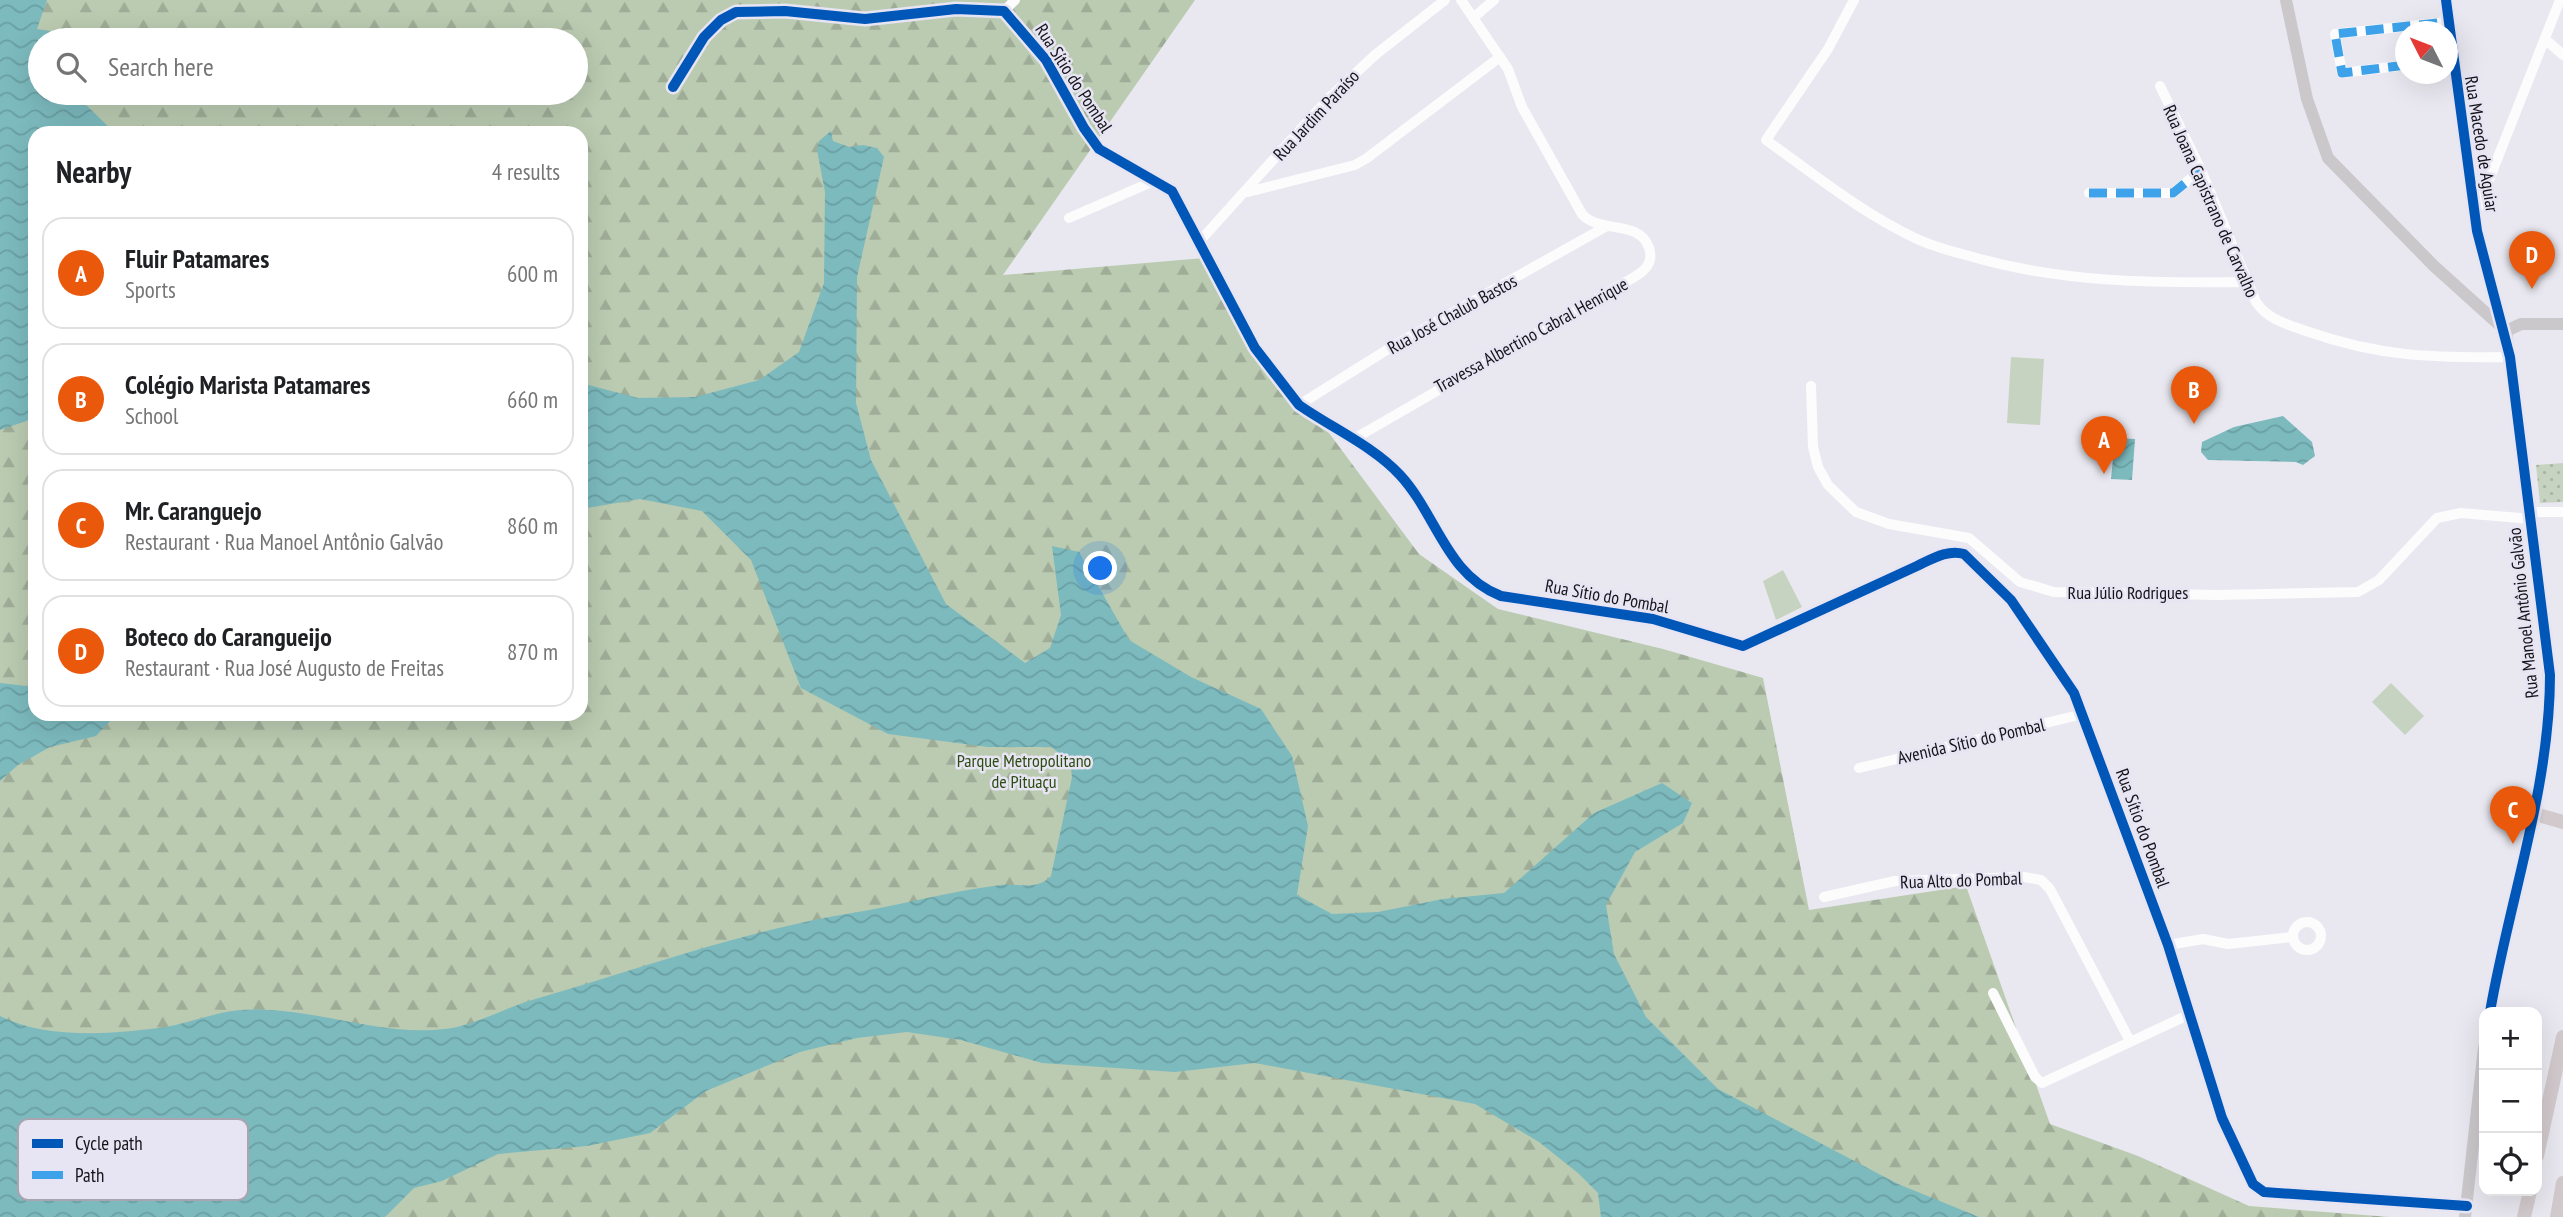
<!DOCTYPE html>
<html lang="en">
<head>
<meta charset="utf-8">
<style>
  :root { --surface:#fff; --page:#f6f6f6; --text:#202124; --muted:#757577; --line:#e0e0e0; --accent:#ea580c }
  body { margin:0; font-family:"PT Sans Narrow",sans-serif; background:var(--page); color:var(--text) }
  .controls { position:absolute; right:21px; bottom:21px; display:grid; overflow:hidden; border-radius:14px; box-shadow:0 7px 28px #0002 }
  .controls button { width:63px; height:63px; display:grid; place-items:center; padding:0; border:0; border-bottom:2px solid var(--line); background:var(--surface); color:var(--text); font:35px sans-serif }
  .compass { position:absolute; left:2395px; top:21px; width:63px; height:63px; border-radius:50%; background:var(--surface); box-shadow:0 7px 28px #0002; rotate:312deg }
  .you { position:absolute; left:1101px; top:569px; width:24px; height:24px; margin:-18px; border:5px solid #fff; border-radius:50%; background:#1a73e8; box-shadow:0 0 0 10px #1a73e833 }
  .badge { display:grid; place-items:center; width:46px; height:46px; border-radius:50%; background:var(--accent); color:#fff; font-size:23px; font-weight:700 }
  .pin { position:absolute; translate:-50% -58px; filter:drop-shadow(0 2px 4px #0008) }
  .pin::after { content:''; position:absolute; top:37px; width:24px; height:21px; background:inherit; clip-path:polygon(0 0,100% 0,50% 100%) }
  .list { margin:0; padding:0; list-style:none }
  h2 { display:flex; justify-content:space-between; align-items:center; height:91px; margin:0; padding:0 28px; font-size:30px }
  h2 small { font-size:23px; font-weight:400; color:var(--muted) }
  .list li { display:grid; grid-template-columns:46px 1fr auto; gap:21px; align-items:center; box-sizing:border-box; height:112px; margin:0 14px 14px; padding:0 14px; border:2px solid var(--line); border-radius:21px }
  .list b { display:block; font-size:26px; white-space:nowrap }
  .list p { margin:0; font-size:23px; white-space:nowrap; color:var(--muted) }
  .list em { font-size:23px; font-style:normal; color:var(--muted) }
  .icon { flex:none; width:38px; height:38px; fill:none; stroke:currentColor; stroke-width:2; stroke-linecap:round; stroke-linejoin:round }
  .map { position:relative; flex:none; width:2563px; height:1217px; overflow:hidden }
  .search { position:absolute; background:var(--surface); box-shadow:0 7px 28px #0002; left:28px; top:28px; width:560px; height:77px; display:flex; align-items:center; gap:18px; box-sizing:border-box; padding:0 24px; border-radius:38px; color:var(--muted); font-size:26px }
  .panel { position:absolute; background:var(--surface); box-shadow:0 7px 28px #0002; left:28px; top:126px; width:560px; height:595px; border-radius:21px }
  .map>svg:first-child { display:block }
</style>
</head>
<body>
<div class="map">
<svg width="2563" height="1217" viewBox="0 0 2563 1217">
  <defs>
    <pattern id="grass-dots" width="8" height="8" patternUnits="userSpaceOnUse" patternTransform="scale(1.75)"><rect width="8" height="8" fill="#c6d3c0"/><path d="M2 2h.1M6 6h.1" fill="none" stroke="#a9b4a4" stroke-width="1.8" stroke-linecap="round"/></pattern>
    <pattern id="forest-firs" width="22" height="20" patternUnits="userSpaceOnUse" patternTransform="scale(1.75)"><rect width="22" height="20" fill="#bacbb1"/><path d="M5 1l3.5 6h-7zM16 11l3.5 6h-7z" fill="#9fad98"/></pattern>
    <pattern id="water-waves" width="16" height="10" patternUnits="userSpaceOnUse" patternTransform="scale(1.75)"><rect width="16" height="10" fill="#7cbabe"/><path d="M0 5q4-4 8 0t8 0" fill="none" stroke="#6a9fa3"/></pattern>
  </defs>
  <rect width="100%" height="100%" fill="#e9e8f0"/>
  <polygon fill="url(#grass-dots)" points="2563,463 2563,502 2540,503 2536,465"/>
  <path fill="url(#forest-firs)" fill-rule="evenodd" d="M 0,0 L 1195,0 L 1003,275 L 1204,258 L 1252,351 L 1283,395 L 1326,429 L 1419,554 L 1498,609 L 1663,649 L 1763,678 L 1809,910 L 1966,886 L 2050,1124 L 2138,1156 L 2249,1206 L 2390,1217 L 0,1217 ZM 40,40 L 576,40 L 576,93 L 40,93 ZM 35,133 L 581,133 L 581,714 L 35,714 Z"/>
  <g fill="#c6d3c0">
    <polygon points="2011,357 2044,359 2040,425 2007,423"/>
    <polygon points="1783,570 1802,607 1776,620 1763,581"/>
    <polygon points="2391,683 2424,716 2405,735 2372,702"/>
  </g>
  <g fill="url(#water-waves)">
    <polygon points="0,0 47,0 37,29 62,33 63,40 40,40 40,93 78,93 82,101 115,133 35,133 35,418 0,430"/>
    <path d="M 831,131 L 833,141 L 849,147 L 863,145 L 877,148 L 884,157 L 857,277 L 856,403 L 871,460 L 946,604 L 1025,663 L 1050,648 L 1061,615 L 1052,546 L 1079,552 L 1129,640 L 1191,677 L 1261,709 L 1292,756 L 1308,826 L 1297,895 L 1332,914 L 1378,912 L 1443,899 L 1504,893 L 1594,813 L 1662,783 L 1692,803 L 1683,823 L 1635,852 L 1606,905 L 1614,954 L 1646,1017 L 1718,1089 L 1898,1184 L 1979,1217 L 1601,1217 L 1598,1193 L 1578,1173 L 1539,1142 L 1475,1104 L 1255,1063 L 1175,1072 L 1042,1063 L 961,1040 L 907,1032 L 857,1038 L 800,1052 L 706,1091 L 650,1133 L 587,1146 L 498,1154 L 442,1181 L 414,1188 L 385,1217 L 0,1217 L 0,1016 C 48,1040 114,1034 166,1027 C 190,1023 215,1012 240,1010 C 308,1005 379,1037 445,1029 C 474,1026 504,1008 532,1000 C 636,970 740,932 846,914 C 898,906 949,891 1001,885 C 1019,883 1037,891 1051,876 L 1072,777 L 1070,761 L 1051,747 L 988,747 L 888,734 L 801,688 L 751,560 L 702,511 L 640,499 L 581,509 L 581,383 L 638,398 L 695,397 L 759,380 L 799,352 L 824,283 L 825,192 L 817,150 L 819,141 Z"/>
    <polygon points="2283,416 2312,442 2315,456 2303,465 2296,462 2208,460 2201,452 2202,442 2234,427"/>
    <polygon points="2115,438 2135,439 2132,480 2111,479"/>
    <polygon points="0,683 35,687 35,714 110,714 110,721 96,736 50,747 18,765 0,781"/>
  </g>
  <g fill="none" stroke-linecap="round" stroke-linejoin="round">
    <g stroke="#fcfcfd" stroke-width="10">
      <path d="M 1854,0 L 1828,49 L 1766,140 C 1815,175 1863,214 1917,239 C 1934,247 1954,252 1973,257 C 2063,283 2153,283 2247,282"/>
      <polyline points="2446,0 2477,231 2505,329"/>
      <polyline points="1004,11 1015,0"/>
      <polyline points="1473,18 1494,0"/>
      <polyline points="2545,39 2563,55"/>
      <polyline points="2406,65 2342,73 2335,34 2446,22"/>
      <path d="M 2160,86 L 2201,170 L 2256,302 C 2268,320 2287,324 2306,331 C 2380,357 2433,358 2510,357"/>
      <path d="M 673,87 L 704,37 L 721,20 L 736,12 L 785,11 L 865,19 L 956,9 L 1004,11 L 1046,60 L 1084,128 L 1099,149 L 1172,191 L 1255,348 L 1299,405 C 1332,428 1373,446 1400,475 C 1437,515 1446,575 1501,596 L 1653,619 L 1743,646 L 1917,566 C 1932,559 1948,549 1964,554 L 2011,600 L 2074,693 L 2168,945 L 2222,1118 L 2253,1184 L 2264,1192 L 2467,1206"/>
      <polyline points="1248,192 1355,165 1367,158 1500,57"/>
      <polyline points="2089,193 2173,193 2201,170"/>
      <polyline points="2476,213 2560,0"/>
      <polyline points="1069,218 1154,181"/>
      <polyline points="1199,242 1328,99 1375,55 1445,0"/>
      <polyline points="1811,386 1813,447 1818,467 1828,485 1856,512 1889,524 1969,538 2020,582 2054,592 2217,595 2358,592 2379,580 2437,518 2461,513 2531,519"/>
      <polyline points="1299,405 1393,346 1607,226"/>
      <path d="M 1352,440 L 1622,284 C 1636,276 1656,268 1649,248 C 1640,219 1599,234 1582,214 L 1522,107 L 1508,69 L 1461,0"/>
      <polyline points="2530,512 2563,512"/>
      <polyline points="1859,768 2083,714"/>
      <polyline points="1824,897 1895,881 2024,877 2041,880 2050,889 2130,1041"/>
      <circle cx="2307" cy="936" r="14"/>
      <polyline points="2168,945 2203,939 2228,944 2293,937"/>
      <polyline points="1993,993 2035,1077 2042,1083 2188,1015"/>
    </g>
    <g stroke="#cbc8cb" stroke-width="12">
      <polyline points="2286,0 2307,99 2328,158 2434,266 2506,331 2547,643 2550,707 2541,772 2490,1012"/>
      <polyline points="2506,331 2521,324 2563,324"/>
      <polyline points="2465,1217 2484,1048"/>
    </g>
    <g stroke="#d2c9cc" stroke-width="14">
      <polyline points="2531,813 2563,822"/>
      <polyline points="2537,1156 2563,1037"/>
      <polyline points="2524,1217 2530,1191"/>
      <polyline points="2557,1217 2563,1183"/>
    </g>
    <g stroke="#3da2ea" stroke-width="9" stroke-dasharray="18 9" stroke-linecap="butt">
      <polyline points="2406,65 2342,73 2335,34 2446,22"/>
      <polyline points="2089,193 2173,193 2201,170"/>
    </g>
    <g stroke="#e7e4f3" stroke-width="15">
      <g id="cycleway">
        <path d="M 2446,0 L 2477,231 L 2510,357 L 2550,675 C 2550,788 2509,901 2490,1012"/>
        <path d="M 673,87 L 704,37 L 721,20 L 736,12 L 785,11 L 865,19 L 956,9 L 1004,11 L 1046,60 L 1084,128 L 1099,149 L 1172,191 L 1255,348 L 1299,405 C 1332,428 1373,446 1400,475 C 1437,515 1446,575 1501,596 L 1653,619 L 1743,646 L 1917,566 C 1932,559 1948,549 1964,554 L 2011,600 L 2074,693 L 2168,945 L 2222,1118 L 2253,1184 L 2264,1192 L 2467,1206"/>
      </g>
    </g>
    <use href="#cycleway" stroke="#0057b8" stroke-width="10"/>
  </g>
  <g text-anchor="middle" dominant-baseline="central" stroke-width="5" stroke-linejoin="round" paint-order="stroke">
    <g font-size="18" fill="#141318" stroke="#e7e4f3">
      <text transform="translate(1074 78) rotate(57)">Rua Sítio do Pombal</text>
      <text transform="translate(1316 115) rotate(-47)">Rua Jardim Paraíso</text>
      <text transform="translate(2482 144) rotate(81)">Rua Macedo de Aguiar</text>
      <text transform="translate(2211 201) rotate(66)">Rua Joana Capistrano de Carvalho</text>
      <text transform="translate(1452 314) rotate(-29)">Rua José Chalub Bastos</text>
      <text transform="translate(1531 335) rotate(-29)">Travessa Albertino Cabral Henrique</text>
      <text x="2128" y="592">Rua Júlio Rodrigues</text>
      <text transform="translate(1607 596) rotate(10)">Rua Sítio do Pombal</text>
      <text transform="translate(2523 613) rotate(-96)">Rua Manoel Antônio Galvão</text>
      <text transform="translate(1971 741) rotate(-13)">Avenida Sítio do Pombal</text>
      <text transform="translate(2143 828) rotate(70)">Rua Sítio do Pombal</text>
      <text transform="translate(1961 880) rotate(-2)">Rua Alto do Pombal</text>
    </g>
    <g font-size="18" fill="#2c4b10" stroke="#e7e4f3">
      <text x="1024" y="760">Parque Metropolitano<tspan x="1024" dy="21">de Pituaçu</tspan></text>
    </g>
  </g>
  <rect x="18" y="1119" width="230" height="81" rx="10" fill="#e7e4f3" stroke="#a8a5b1" stroke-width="2"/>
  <rect x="32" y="1139" width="31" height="9" fill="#0057b8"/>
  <rect x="32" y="1171" width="31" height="8" fill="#3da2ea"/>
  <g font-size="19" fill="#141318">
    <text x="75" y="1150">Cycle path</text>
    <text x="75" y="1182">Path</text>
  </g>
</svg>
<div class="controls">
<button>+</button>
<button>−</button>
<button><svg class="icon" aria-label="locate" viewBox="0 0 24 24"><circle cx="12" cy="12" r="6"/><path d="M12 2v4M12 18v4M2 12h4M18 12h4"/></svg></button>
</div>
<svg class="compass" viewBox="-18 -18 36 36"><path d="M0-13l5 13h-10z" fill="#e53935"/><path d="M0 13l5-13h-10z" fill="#757577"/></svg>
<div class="you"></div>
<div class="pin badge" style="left:2104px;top:474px">A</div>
<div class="pin badge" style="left:2194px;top:424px">B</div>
<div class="pin badge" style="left:2513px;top:844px">C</div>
<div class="pin badge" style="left:2532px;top:289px">D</div>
<div class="search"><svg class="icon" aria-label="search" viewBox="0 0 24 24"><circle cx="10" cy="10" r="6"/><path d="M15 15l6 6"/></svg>Search here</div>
<section class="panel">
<h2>Nearby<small>4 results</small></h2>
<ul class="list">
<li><span class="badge">A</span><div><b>Fluir Patamares</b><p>Sports</p></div><em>600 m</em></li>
<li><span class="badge">B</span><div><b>Colégio Marista Patamares</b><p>School</p></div><em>660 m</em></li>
<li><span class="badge">C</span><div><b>Mr. Caranguejo</b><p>Restaurant · Rua Manoel Antônio Galvão</p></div><em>860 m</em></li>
<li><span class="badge">D</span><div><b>Boteco do Carangueijo</b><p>Restaurant · Rua José Augusto de Freitas</p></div><em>870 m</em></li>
</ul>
</section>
</div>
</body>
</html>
